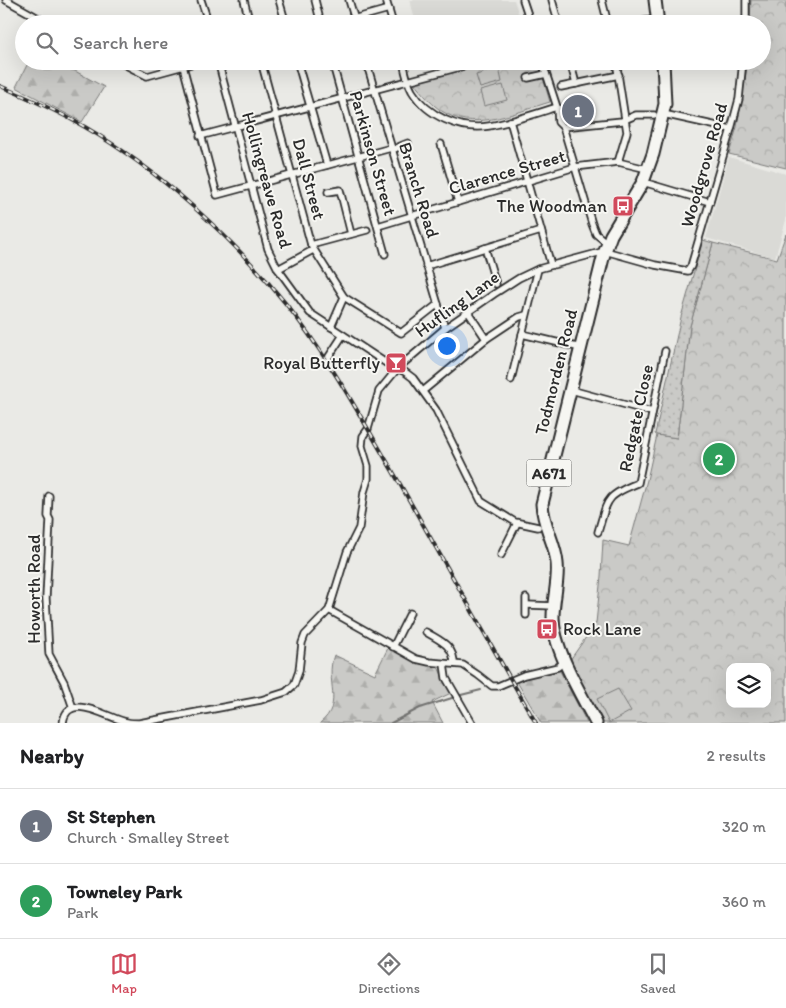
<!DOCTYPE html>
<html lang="en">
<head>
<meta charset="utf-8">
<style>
  :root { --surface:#fff; --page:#f6f6f6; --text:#202124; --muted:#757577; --line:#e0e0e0; --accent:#d1495b }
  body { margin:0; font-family:Itim,sans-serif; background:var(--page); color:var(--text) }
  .controls { position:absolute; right:15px; bottom:15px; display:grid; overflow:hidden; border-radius:10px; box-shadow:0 5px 20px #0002 }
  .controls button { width:45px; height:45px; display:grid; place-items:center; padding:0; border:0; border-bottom:1px solid var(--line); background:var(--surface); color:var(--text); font:25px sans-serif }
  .you { position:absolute; left:446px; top:345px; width:18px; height:18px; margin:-12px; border:4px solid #fff; border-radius:50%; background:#1a73e8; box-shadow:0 0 0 8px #1a73e833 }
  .badge { display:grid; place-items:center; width:32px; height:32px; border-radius:50%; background:var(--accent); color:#fff; font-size:16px; font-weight:700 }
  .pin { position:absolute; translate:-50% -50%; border:2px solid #fff; box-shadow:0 1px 5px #0006 }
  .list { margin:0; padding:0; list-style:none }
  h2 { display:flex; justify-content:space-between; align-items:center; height:65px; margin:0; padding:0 20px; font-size:21px }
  h2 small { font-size:16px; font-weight:400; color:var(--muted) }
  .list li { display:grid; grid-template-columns:32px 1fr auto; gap:15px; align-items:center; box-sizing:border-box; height:75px; padding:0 20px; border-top:1px solid var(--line) }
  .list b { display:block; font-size:19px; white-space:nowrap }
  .list p { margin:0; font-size:16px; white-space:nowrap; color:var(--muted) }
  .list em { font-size:16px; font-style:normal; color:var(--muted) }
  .icon { flex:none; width:28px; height:28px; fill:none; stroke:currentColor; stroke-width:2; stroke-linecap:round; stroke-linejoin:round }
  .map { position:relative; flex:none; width:786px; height:723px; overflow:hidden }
  .search { position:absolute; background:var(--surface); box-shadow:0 5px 20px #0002; left:15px; right:15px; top:15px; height:55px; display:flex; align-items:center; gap:12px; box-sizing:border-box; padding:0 18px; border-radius:28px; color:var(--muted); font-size:19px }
  .sheet { height:215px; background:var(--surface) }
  nav { display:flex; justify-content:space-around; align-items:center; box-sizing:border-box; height:70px; border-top:1px solid var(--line); background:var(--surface); font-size:14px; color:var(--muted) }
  nav a { display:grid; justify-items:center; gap:2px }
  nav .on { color:var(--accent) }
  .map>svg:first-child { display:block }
</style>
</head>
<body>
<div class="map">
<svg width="786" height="723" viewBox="0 0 786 723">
  <defs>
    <pattern id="forest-firs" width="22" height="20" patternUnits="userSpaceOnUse" patternTransform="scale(1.25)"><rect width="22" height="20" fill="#cacac7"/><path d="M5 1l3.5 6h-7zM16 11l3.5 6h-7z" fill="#aeaeab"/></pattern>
    <pattern id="park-crowns" width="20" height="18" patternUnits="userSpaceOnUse" patternTransform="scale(1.25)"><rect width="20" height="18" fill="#cacac7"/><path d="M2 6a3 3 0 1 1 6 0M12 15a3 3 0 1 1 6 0" fill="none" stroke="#aeaeab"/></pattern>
    <pattern id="garden-dots" width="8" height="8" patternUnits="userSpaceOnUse" patternTransform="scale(1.25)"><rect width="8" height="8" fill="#cacac7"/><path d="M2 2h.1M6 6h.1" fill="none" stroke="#aeaeab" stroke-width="1.8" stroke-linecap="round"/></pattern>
  </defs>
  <rect width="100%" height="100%" fill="#eaeae6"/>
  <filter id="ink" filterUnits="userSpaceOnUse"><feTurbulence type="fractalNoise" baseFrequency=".02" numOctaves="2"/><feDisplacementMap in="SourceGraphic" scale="10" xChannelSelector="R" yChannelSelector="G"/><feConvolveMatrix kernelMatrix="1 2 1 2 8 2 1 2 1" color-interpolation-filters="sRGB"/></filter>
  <g filter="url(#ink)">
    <g fill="#dadad6">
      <polygon points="410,0 514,0 521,21 511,24 416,24"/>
      <polygon points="729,157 786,174 786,220 775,258 706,238"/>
    </g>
    <g fill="url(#forest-firs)" stroke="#7a7a79">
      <polygon points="39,61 57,61 104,87 82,122 16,87 27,65"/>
      <path d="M 388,648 L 413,660 L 438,667 L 451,693 L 432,702 L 443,723 L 320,723 C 345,703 324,682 334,655 L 375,674 Z"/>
      <polygon points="559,669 587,723 541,723 516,680"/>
    </g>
    <g fill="url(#park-crowns)" stroke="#7a7a79" fill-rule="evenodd">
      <polygon points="751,0 786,0 786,168 729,154 737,127 748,61 762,61 762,24 750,24"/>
      <path d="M 492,61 L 538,61 L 550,102 C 519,111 478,131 447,114 C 433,107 423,94 413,82 Z"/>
      <path d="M 786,234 L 786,723 L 601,723 L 570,660 L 596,623 L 601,576 L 603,540 L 629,546 L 647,480 L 657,435 L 677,438 L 690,326 L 713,243 L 777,259 ZM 730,667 L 767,667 L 767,704 L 730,704 Z"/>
    </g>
    <polygon fill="url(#garden-dots)" stroke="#7a7a79" points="703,240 713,243 690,326 677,438 657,435 655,434 681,317"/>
    <g fill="#cacac7" stroke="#7a7a79">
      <polygon points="499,68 502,82 480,88 476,75"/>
      <polygon points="503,85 507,100 484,106 480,91"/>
      <polygon points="618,689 631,711 609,723 597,699"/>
    </g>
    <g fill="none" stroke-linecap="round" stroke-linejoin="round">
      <g stroke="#727270" stroke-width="2">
        <polyline points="461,695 481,690"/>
        <polyline points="391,723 420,708 452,698"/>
      </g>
      <g stroke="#2b2b2b" stroke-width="9">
        <g id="street">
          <polyline points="6,0 49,24"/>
          <polyline points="201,0 209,24"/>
          <polyline points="244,0 250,24"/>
          <polyline points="279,0 286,24"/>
          <polyline points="315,0 321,24"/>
          <polyline points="349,0 356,24"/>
          <polyline points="386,0 393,24"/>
          <polyline points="523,0 531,24"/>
          <polyline points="552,0 559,24"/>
          <polyline points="602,0 608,24"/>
          <polyline points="746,0 746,24"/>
          <polyline points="335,24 389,9"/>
          <polyline points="626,24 658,19"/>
          <polyline points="118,61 147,76 202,61"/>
          <polyline points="218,61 268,249 278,269 310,313 386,363 405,372 413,378 436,410 481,501 515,522 538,527"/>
          <polyline points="261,61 311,245 344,297 401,333 438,304"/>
          <polyline points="297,61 327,165"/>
          <polyline points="332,61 385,254"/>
          <polyline points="366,61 445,328"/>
          <path d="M 403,61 C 405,71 407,82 412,91 C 427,116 461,131 489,126 C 512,122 535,114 557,107"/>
          <polyline points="542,61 557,107 558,122 563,127 592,224 596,234 607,243"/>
          <polyline points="570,61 576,84"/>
          <polyline points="616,61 627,132 618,162"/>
          <polyline points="183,66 217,195 391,148"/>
          <polyline points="528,78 546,74"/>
          <polyline points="561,87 619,75"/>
          <polyline points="663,114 731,129"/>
          <polyline points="510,121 551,265"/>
          <polyline points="563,127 622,121 636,115 654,115"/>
          <polyline points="200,136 464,66"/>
          <polyline points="441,144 458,202"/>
          <path d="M 392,150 C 398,148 401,145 408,143"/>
          <polyline points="643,182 710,202"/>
          <polyline points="328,192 340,190 351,234"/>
          <polyline points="378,226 575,167 618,162 647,169"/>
          <polyline points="311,245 367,230"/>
          <polyline points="485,248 496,284"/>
          <polyline points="426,266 541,231"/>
          <polyline points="278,269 313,250"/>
          <polyline points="468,312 486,339"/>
          <polyline points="331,327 344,297"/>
          <polyline points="522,334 581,348"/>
          <polyline points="328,358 343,335"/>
          <polyline points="511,380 538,269"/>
          <polyline points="571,390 652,412"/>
          <polyline points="423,391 486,339 519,317 526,315"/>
          <polyline points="49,496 48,516 50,520 46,598 49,654 64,682 73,708"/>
          <path d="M 598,532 C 608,499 605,496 638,483 L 665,351"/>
          <polyline points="501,555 517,523"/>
          <polyline points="526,598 526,615"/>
          <polyline points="527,605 554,606"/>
          <polyline points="329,610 416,659 429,662 463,665 478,675 492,686 498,686 524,675 558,667 565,661"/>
          <path d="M 426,632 C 440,641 454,645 454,664"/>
          <polyline points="393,647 410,613"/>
          <polyline points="444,664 446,678 472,723"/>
          <path d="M 63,723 C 67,689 111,720 127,722 C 131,723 136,723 139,723 L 261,700 L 286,692 L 294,685 L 299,671 L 302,643 L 305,635 L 329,610 L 347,552 L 359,528 L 364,492 L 368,479 L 368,466 L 362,446 L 363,436 L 368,429 L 379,391 L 398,368 L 445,328 L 494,294 L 519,278 L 538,269 L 605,251 L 655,265 L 688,271 L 691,266 L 731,129 L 739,99 L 743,61"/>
        </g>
      </g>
      <g stroke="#2b2b2b" stroke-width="15">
        <g id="highway">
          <polyline points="655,0 658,24"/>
          <path d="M 596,723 C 581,694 553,649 553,617 C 553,599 559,581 557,563 C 555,542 543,526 542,504 L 604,254 L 611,235 L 643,182 L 653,154 L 665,104 L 663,61"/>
        </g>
      </g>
      <use href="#street" stroke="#f6f6f2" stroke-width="5.5"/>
      <use href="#highway" stroke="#f6f6f2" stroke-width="11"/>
      <g stroke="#2b2b2b" stroke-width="4">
        <path id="rail" d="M 0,86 C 29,98 57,111 85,127 C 159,170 233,238 286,304 C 327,355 359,414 392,470 C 440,554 487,639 536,723"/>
      </g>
      <use href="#rail" stroke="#f6f6f2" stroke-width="2" stroke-dasharray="5.5" stroke-linecap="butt"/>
    </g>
  </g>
  <defs>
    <g id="bus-square" transform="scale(1.125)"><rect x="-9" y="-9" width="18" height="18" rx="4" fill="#d1495b" stroke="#f6f6f2"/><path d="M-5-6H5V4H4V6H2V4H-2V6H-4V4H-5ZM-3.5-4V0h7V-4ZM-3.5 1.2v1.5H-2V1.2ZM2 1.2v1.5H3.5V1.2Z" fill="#fff"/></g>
    <g id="bar-square" transform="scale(1.125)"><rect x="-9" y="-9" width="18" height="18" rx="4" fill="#d1495b" stroke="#f6f6f2"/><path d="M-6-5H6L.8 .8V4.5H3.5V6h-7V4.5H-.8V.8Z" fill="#fff"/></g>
  </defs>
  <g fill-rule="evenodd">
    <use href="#bus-square" x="623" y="206"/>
    <use href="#bar-square" x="396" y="363"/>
    <use href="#bus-square" x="547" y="629"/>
  </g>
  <g text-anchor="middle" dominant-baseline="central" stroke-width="4" stroke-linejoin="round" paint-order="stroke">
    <rect fill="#f6f6f2" stroke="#686867" stroke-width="1" x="526.5" y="459.5" width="45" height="27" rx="4"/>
    <g font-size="16" font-weight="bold" fill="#2b2b2b">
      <text x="549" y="473">A671</text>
    </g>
    <g font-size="18" fill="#2b2b2b" stroke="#f6f6f2">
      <text transform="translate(373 153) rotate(74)">Parkinson Street</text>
      <text transform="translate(704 165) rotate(-74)">Woodgrove Road</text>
      <text transform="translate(507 172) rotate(-16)">Clarence Street</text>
      <text transform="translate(309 179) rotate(75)">Dall Street</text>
      <text transform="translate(267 180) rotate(74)">Hollingreave Road</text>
      <text transform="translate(419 190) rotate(73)">Branch Road</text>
      <text transform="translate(457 304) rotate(-36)">Hufling Lane</text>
      <text transform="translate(556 372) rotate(-76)">Todmorden Road</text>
      <text transform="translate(636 418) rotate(-78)">Redgate Close</text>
      <text transform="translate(34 589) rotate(-90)">Howorth Road</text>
    </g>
    <g font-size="18" fill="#2b2b2b" stroke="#f6f6f2" text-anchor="end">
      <text x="607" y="206">The Woodman</text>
      <text x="380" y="363">Royal Butterfly</text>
      <text x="563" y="629" text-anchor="start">Rock Lane</text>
    </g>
  </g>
</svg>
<div class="controls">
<button><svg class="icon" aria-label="layers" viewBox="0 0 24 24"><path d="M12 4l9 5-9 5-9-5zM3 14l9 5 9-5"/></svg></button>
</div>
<div class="you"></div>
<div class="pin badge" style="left:578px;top:111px;background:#6b7280">1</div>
<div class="pin badge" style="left:719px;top:459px;background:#2e9e5b">2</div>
<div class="search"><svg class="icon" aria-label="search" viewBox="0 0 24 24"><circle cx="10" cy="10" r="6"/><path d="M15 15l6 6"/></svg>Search here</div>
</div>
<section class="sheet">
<h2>Nearby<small>2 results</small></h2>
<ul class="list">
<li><span class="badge" style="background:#6b7280">1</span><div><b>St Stephen</b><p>Church · Smalley Street</p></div><em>320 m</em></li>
<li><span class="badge" style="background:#2e9e5b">2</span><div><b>Towneley Park</b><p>Park</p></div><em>360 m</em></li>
</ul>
</section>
<nav>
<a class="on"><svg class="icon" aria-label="map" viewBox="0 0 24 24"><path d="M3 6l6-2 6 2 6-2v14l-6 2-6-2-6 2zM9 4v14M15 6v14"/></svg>Map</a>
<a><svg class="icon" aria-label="directions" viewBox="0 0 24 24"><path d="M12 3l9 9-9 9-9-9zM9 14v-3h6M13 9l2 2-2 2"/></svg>Directions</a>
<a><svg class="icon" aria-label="saved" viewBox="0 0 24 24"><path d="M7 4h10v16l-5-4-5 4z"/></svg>Saved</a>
</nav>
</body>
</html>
